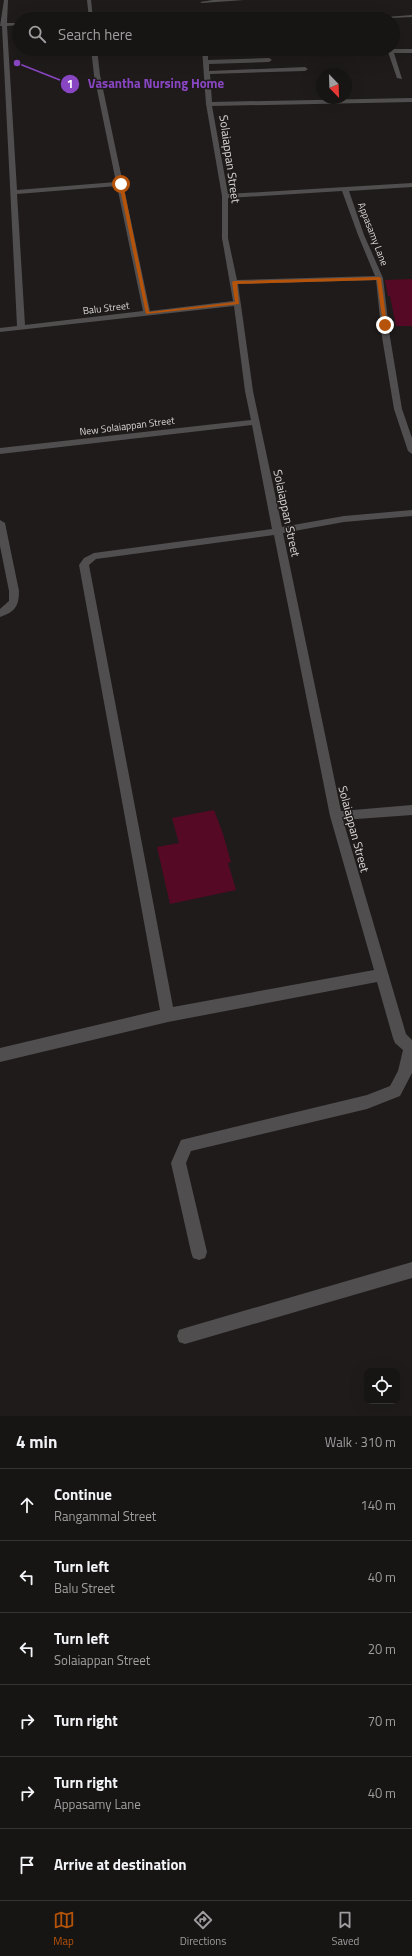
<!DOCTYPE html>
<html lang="en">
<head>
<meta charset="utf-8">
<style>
  :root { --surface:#171414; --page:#201d1d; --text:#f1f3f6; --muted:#9e9ea0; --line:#363334; --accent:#b45309 }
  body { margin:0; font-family:"Titillium Web",sans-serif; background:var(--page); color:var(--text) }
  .controls { position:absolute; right:12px; bottom:12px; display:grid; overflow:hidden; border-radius:8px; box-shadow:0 4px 16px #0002 }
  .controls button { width:36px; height:36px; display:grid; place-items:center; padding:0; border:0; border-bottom:1px solid var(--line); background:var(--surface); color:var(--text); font:20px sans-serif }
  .compass { position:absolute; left:316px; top:68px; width:36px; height:36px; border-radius:50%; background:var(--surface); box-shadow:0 4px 16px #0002; rotate:157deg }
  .stop { position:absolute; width:12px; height:12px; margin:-9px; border:3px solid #b45309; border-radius:50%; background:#fff }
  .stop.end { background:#b45309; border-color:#fff; box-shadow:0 1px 4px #0008 }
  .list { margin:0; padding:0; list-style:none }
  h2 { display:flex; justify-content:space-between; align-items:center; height:52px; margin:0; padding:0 16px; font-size:17px }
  h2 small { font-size:13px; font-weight:400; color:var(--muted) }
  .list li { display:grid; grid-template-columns:26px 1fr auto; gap:12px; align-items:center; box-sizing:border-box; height:72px; padding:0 16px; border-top:1px solid var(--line) }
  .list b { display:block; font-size:15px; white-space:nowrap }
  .list p { margin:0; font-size:13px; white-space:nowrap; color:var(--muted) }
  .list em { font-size:13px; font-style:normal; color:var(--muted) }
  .icon { flex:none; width:22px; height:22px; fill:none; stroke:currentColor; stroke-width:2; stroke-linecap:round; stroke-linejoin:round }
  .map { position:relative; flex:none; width:412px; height:1416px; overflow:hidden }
  .search { position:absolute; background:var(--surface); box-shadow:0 4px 16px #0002; left:12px; right:12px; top:12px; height:44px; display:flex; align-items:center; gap:10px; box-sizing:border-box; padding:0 14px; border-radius:22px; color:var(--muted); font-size:15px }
  .sheet { height:484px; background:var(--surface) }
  nav { display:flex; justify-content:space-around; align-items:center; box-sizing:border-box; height:56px; border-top:1px solid var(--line); background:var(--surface); font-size:11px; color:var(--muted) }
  nav a { display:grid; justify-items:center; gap:2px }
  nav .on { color:var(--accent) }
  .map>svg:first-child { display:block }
</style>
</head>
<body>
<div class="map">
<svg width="412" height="1416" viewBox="0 0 412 1416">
  <rect width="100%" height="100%" fill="#1f1b1b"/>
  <g fill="#560925">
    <polygon points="412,279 412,326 396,326 390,296 388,296 385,280"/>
    <polygon points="214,810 223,834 231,862 228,863 236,890 170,904 157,847 179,843 172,818"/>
  </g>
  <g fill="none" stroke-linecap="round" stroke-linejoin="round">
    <g fill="#514e4f" fill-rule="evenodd">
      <path d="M 4,0 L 8,0 L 7,23 L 19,23 L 19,25 L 7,26 L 17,190 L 116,182 L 94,75 L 91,49 L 97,49 L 100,75 L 150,311 L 233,301 L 222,238 L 222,196 L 206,104 L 202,49 L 208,49 L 208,60 L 269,58 L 272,60 L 269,62 L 209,64 L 209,71 L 305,67 L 308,69 L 305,71 L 210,74 L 212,102 L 412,98 L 412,102 L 212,106 L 228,194 L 412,183 L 412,187 L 349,191 L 364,235 L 383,278 L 390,337 L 402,409 L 412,438 L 412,454 L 408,451 L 394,409 L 382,337 L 376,280 L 238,284 L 253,391 L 282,527 L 344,516 L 412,510 L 412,516 L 344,522 L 283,533 L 341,811 L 412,805 L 412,815 L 343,820 L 406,1034 L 412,1040 L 412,1073 L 400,1096 L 367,1109 L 191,1151 L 186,1163 L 207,1252 L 205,1258 L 199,1260 L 193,1258 L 191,1252 L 171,1163 L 181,1140 L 367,1095 L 390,1086 L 398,1071 L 403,1050 L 395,1043 L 393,1038 L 377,982 L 168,1022 L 0,1062 L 0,1048 L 160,1010 L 79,565 L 84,558 L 94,553 L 272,529 L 252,425 L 0,454 L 0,448 L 251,420 L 245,391 L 234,306 L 0,332 L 0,328 L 17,326 L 2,26 L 0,26 ZM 117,186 L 143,311 L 25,325 L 17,194 ZM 342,191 L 358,235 L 375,276 L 237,280 L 228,238 L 228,198 ZM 274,535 L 330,816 L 374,970 L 173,1007 L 89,565 L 96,559 Z"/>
      <polygon points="87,0 91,0 93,19 89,19"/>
      <polygon points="213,0 244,0 202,3 200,2"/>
      <polygon points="201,15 199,17 131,19 133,18"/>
      <polygon points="412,15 412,17 370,19 372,18"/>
      <polygon points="342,49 365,49 344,52"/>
      <polygon points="387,49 412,49 412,53 394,53 402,79 397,78"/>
      <path d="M 0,520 L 5,523 L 19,591 C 19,606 15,612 0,617 L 0,609 L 9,601 L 9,591 L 0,546 Z"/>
      <polygon points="412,1262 412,1278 185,1344 179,1342 177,1336 179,1330 185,1328"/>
    </g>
  </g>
  <polygon fill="#b45309" points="121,183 123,184 149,312 235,302 232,282 234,281 379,277 381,278 387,325 383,325 377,280 237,284 239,304 146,314 119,184"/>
  <g text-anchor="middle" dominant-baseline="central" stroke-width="3" stroke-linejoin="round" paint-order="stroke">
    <g font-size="10" fill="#d9d6d7" stroke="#1f1b1b">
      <text transform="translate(373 234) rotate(69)">Appasamy Lane</text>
      <text transform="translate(106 308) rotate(-7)">Balu Street</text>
      <text transform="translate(127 426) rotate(-7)">New Solaiappan Street</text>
    </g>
    <g font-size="12" fill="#d9d6d7" stroke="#1f1b1b">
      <text transform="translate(230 159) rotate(82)">Solaiappan Street</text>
      <text transform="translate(287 513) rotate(78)">Solaiappan Street</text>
      <text transform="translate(354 829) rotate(75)">Solaiappan Street</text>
    </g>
  </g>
  <path fill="none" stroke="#8946c3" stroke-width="1.5" d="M17 63L70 84"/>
  <g fill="#8946c3" stroke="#1f1b1b" stroke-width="1.5">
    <circle cx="17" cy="63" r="4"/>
    <circle cx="70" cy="84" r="10"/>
  </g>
  <g font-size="12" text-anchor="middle" font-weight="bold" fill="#fff">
    <text x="70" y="88">1</text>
  </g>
  <g font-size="13" text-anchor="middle" font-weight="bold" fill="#8946c3" stroke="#1f1b1b" stroke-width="3" stroke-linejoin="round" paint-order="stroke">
    <text x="156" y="88">Vasantha Nursing Home</text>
  </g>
</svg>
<div class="controls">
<button><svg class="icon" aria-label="locate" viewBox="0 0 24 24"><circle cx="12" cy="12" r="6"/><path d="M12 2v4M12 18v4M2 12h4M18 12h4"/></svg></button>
</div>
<svg class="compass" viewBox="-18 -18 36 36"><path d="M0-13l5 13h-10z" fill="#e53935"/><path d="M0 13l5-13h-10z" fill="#9e9ea0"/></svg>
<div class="stop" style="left:121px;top:184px"></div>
<div class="stop end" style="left:385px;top:325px"></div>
<div class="search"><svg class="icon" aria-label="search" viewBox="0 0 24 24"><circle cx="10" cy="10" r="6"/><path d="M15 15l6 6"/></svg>Search here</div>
</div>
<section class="sheet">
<h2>4 min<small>Walk · 310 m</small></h2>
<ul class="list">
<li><svg class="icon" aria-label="ahead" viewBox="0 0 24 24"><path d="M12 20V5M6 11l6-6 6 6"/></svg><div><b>Continue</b><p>Rangammal Street</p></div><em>140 m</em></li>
<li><svg class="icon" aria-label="left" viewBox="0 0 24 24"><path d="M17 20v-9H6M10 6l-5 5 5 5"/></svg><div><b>Turn left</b><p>Balu Street</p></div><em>40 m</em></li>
<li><svg class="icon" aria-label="left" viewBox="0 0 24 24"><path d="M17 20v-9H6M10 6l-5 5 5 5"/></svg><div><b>Turn left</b><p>Solaiappan Street</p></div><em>20 m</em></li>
<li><svg class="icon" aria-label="right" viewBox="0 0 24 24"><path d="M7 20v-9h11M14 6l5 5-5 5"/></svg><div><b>Turn right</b></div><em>70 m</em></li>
<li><svg class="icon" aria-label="right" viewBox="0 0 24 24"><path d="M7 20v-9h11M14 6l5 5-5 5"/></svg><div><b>Turn right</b><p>Appasamy Lane</p></div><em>40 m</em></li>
<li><svg class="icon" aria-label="arrive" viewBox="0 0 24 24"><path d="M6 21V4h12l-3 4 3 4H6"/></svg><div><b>Arrive at destination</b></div></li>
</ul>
</section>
<nav>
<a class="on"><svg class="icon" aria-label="map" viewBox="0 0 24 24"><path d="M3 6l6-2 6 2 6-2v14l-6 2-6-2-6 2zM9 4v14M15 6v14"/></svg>Map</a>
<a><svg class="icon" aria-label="directions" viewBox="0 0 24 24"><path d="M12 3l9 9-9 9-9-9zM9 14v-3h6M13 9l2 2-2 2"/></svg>Directions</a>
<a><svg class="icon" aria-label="saved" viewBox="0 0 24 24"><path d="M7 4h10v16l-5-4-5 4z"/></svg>Saved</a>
</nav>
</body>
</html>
